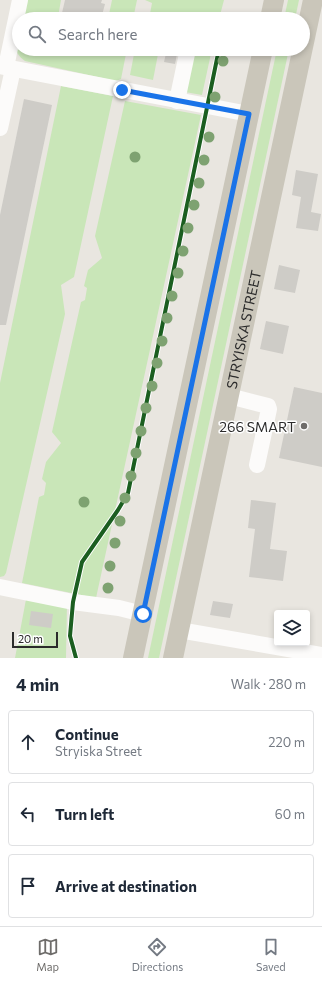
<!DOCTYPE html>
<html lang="en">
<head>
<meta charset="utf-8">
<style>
  :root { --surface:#fff; --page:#f2f2f3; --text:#1f2937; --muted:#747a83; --line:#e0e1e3; --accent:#6e6c6a }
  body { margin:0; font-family:Commissioner,sans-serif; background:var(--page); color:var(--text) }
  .controls { position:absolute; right:12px; bottom:12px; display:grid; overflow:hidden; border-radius:4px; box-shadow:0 2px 6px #0003 }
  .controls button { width:36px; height:36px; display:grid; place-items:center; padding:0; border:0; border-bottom:1px solid var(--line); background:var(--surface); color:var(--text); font:20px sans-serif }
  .scale { position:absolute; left:12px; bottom:10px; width:46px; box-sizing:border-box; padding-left:4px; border:2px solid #2b2b2b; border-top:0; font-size:11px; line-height:14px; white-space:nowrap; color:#2b2b2b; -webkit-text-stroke:3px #fff; paint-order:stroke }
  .stop { position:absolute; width:12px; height:12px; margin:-9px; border:3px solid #1a73e8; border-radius:50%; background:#fff }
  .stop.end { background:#1a73e8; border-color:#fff; box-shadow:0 1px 4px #0008 }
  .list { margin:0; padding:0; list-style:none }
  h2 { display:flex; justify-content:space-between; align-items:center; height:52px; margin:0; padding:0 16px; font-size:17px }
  h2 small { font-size:13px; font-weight:400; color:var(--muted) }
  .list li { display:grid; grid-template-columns:26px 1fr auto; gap:12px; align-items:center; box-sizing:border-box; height:64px; margin:0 8px 8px; padding:0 8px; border:1px solid var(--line); border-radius:4px }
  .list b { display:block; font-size:15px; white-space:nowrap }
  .list p { margin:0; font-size:13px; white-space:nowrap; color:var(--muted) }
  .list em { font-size:13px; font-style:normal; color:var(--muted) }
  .icon { flex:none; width:22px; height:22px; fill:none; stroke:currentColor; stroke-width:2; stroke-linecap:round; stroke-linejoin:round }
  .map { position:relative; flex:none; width:322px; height:658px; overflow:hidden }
  .search { position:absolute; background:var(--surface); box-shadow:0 2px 6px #0003; left:12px; right:12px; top:12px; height:44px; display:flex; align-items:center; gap:10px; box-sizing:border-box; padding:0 14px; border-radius:22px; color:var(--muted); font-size:15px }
  .sheet { height:268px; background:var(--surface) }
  nav { display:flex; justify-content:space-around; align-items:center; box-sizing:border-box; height:56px; border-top:1px solid var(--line); background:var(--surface); font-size:11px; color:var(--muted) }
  nav a { display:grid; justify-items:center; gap:2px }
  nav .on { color:var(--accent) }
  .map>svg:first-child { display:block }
</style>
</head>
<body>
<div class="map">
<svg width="322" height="658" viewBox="0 0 322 658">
  <rect width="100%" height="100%" fill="#e9e6e0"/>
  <g fill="#c9e6b8">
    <polygon points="24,0 61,0 58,17 65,19 20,19"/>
    <polygon points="112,0 137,0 133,19 108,19"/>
    <polygon points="145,0 224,0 219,19 140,19 141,17 149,19 152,3"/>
    <polygon points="288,0 299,0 295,19 284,19"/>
    <path d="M 19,26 L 19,49 L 127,49 L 121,79 L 116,81 L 25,61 C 11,51 16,41 19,26 Z"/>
    <polygon points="135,49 159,49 153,80 130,75"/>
    <polygon points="195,49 212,49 202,95 185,92"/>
    <polygon points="277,49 289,49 159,658 148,658"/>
    <polygon points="61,86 113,96 74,277 61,285 65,314 6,573 4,576 0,577 0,383"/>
    <polygon points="125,101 201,115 96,598 22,583 39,497 44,495 46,483 42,479 46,462 61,443 52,432 81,302 85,300 87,288 84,286 88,270 102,258 95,236"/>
    <polygon points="27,594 67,603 66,658 15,658"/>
  </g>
  <g fill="#ceccc7">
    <polygon points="65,0 102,0 101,3 105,4 101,19 72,19 73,15 62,13"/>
    <polygon points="167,49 178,49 175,64 164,62"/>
    <polygon points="24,99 52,105 6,325 0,325 0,215"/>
    <polygon points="296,170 318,174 311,212 321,214 318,231 296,228 301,197 292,195"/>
    <polygon points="279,265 300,270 295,293 274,289"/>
    <polygon points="266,321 289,326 283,354 260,349"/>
    <polygon points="294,387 322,393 322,467 279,458"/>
    <polygon points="251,500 276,503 270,549 287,551 283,581 249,577 255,529 248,528"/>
    <polygon points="213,601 233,604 230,618 210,615"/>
    <polygon points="31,611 53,614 51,628 29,625"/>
  </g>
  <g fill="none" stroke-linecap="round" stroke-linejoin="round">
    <g stroke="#fcfbfa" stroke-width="16">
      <polyline points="0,66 249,114"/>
      <polyline points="6,67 20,0"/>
      <polyline points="177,101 188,49"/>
      <polyline points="0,128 13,69"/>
      <polyline points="229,396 268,406 269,409 257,465"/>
      <polyline points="0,587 73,602 119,608 143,614"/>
      <polyline points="179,630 322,655"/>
    </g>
    <g stroke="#cac6ba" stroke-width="20">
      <polyline points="270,19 274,0"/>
      <polyline points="133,658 263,49"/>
      <path id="s1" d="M 173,658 L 313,0"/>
    </g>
    <g stroke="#fff" stroke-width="6">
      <polyline id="cycleway" points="76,658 70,636 73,602 82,562 118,510 128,493 219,49"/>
    </g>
    <use href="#cycleway" stroke="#1b5e20" stroke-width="4"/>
  </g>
  <g fill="#7ea271">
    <circle cx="223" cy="61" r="5.5"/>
    <circle cx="215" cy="97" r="5.5"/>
    <circle cx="209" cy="137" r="5.5"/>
    <circle cx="135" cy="157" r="5.5"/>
    <circle cx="204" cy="160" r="5.5"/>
    <circle cx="199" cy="183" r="5.5"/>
    <circle cx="194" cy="205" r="5.5"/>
    <circle cx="188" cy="228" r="5.5"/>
    <circle cx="183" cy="251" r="5.5"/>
    <circle cx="178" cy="273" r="5.5"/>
    <circle cx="172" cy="296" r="5.5"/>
    <circle cx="167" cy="318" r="5.5"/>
    <circle cx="162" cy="341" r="5.5"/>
    <circle cx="157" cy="363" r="5.5"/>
    <circle cx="152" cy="386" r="5.5"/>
    <circle cx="146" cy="408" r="5.5"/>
    <circle cx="141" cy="431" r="5.5"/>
    <circle cx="136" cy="453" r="5.5"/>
    <circle cx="131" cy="476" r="5.5"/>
    <circle cx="125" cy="498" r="5.5"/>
    <circle cx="84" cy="502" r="5.5"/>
    <circle cx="120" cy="521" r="5.5"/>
    <circle cx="115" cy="543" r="5.5"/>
    <circle cx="110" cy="566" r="5.5"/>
    <circle cx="108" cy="588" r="5.5"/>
  </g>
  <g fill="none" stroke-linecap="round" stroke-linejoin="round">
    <polyline stroke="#1a73e8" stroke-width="5" points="122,90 249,114 143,614"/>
  </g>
  <circle fill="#6e6c6a" stroke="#fff" stroke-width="1.5" cx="304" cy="426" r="4"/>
  <g text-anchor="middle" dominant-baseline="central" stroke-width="3" stroke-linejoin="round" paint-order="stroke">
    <g font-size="14" fill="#2b2b2b" stroke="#fff">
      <text stroke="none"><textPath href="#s1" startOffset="336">STRYISKA STREET</textPath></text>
    </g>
    <g font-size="14" fill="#2b2b2b" stroke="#fff" text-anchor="end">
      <text x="296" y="426">266 SMART</text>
    </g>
  </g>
</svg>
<div class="controls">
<button><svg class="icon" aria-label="layers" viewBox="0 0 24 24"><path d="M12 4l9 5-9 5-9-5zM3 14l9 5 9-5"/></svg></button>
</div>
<div class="scale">20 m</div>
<div class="stop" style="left:143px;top:614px"></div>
<div class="stop end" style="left:122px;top:90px"></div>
<div class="search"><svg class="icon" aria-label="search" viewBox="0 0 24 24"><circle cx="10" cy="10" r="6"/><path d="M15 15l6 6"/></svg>Search here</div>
</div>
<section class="sheet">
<h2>4 min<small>Walk · 280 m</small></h2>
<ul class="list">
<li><svg class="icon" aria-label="ahead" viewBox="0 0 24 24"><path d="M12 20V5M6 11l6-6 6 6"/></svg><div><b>Continue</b><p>Stryiska Street</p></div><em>220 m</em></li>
<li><svg class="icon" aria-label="left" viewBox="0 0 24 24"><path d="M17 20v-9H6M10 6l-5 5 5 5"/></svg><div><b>Turn left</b></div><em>60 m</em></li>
<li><svg class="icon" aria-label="arrive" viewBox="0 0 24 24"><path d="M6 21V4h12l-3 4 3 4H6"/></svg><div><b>Arrive at destination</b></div></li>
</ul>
</section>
<nav>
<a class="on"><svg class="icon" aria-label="map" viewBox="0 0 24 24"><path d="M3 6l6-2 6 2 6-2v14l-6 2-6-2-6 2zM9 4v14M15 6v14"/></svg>Map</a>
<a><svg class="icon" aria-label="directions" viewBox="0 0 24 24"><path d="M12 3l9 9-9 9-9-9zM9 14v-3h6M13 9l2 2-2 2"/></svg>Directions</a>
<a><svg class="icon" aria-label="saved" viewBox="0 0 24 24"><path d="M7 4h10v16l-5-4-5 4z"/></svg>Saved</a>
</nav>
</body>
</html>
